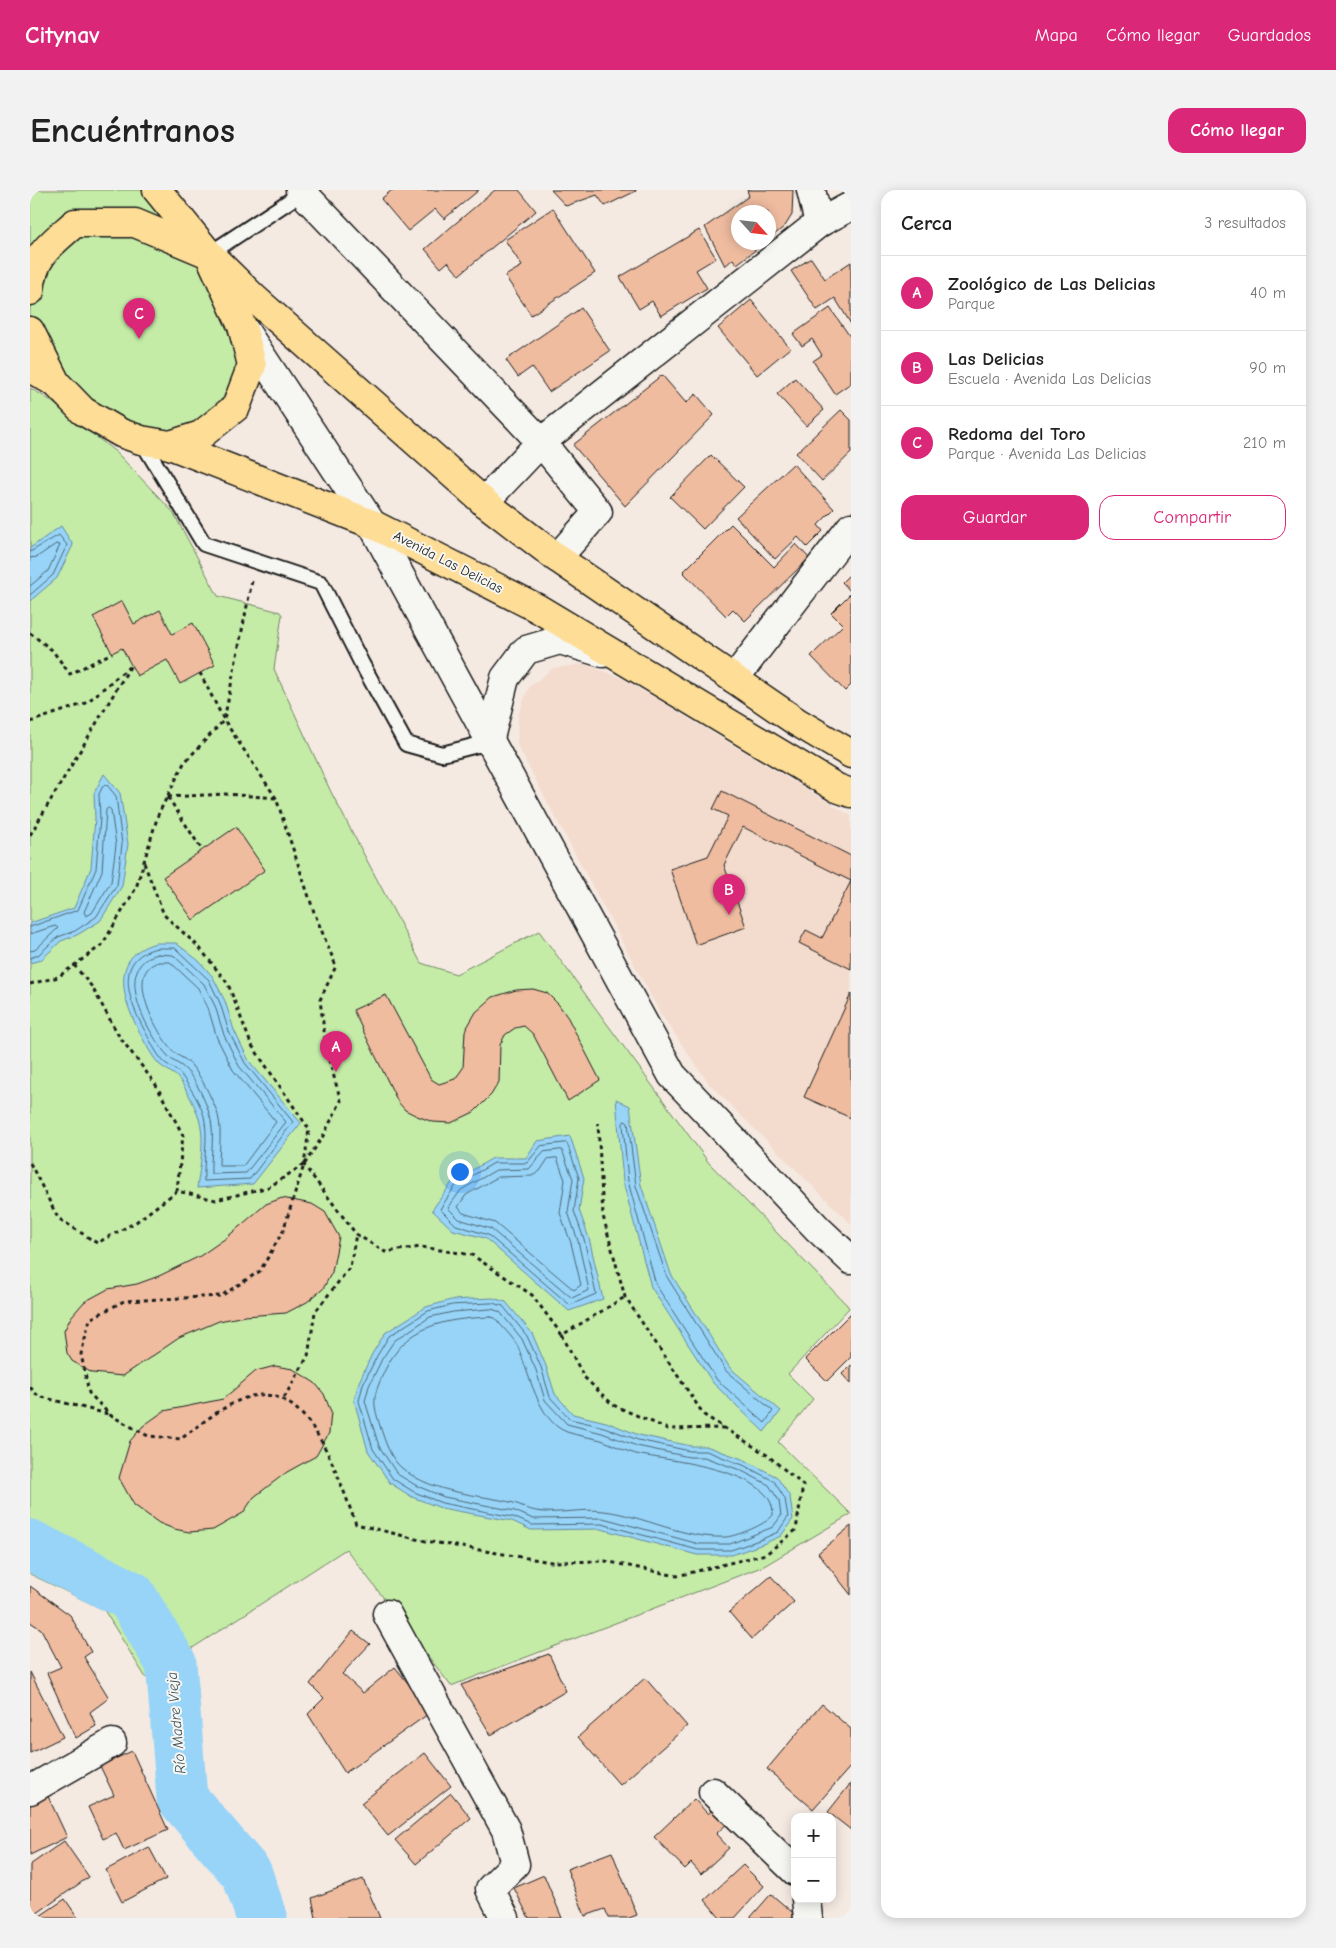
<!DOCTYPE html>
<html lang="es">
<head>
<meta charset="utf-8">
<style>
  :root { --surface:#fff; --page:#f2f2f2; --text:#222; --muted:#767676; --line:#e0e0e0; --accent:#db2777 }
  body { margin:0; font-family:"Comic Neue",sans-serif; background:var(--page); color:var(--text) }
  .controls { position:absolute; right:15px; bottom:15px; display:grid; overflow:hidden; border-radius:10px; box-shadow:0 2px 12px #0003 }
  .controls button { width:45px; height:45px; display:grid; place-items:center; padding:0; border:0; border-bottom:1px solid var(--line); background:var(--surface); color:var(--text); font:25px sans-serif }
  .compass { position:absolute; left:701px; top:15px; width:45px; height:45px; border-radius:50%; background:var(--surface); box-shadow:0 2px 12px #0003; rotate:117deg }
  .you { position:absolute; left:429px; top:981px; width:18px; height:18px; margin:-12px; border:4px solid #fff; border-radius:50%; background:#1a73e8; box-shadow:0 0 0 8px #1a73e833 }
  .badge { display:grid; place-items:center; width:32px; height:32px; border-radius:50%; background:var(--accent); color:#fff; font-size:16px; font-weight:700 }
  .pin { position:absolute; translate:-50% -41px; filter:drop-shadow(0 1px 2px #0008) }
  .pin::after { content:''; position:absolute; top:26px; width:18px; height:15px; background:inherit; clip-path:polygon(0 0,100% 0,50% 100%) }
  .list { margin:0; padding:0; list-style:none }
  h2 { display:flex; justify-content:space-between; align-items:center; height:65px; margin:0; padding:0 20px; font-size:21px }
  h2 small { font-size:16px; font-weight:400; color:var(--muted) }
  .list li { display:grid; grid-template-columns:32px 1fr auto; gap:15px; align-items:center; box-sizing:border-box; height:75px; padding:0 20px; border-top:1px solid var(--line) }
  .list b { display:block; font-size:19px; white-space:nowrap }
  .list p { margin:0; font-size:16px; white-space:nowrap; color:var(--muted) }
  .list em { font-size:16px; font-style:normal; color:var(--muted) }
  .actions { display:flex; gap:10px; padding:15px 20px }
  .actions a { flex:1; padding:11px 0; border:1px solid var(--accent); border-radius:15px; text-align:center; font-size:18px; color:var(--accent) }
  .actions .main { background:var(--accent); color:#fff }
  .map { position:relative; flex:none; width:821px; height:1728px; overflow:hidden; border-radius:15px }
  header { display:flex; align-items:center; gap:30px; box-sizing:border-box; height:70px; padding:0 25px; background:var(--accent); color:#fff }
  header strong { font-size:24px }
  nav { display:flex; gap:28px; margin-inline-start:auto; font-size:18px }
  .intro { display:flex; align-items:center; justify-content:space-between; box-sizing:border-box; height:120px; padding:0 30px }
  h1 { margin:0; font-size:35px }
  .button { padding:12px 22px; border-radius:15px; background:var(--accent); color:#fff; font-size:18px; font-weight:700 }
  main { display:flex; gap:30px; padding:0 30px }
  aside { flex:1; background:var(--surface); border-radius:15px; box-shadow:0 2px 12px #0003 }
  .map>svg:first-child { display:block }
</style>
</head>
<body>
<header>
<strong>Citynav</strong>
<nav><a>Mapa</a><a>Cómo llegar</a><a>Guardados</a></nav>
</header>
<div class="intro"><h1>Encuéntranos</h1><a class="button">Cómo llegar</a></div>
<main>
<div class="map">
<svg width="821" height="1728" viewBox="0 0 821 1728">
  <rect width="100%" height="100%" fill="#f5eae2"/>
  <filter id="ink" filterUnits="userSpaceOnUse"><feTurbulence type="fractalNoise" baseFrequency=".02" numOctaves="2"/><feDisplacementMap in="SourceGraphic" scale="10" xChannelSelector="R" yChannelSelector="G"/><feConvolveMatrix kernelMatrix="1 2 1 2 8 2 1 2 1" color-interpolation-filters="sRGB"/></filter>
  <g filter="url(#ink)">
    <polygon fill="#f3dcce" points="554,474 590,487 821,626 821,1034 679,894 630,823 487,555 488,525 499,497 523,478"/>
    <g fill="#c4eca7" stroke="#708462">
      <polygon points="0,0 127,0 212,136 206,217 140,255 0,178"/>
      <polygon points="0,198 17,208 87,263 143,322 188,406 250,422 252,425 244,479 301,602 391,773 426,784 509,741 679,973 817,1115 819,1118 758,1184 783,1209 748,1252 821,1324 734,1376 421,1496 316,1359 116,1488 74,1420 0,1384"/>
    </g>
    <g fill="#97d4f8" stroke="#668aa0">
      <polygon points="31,336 43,355 27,388 0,411 0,358"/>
      <polygon points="74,584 90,603 98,654 92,696 70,731 47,745 31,751 11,770 0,773 0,733 44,718 61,678 65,628 64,603"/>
      <path d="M 126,753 L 146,753 L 169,771 L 183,787 L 195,811 L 204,840 L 219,871 L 271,933 L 223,994 L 167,998 C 170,976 176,947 168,926 C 164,913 156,899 149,889 C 144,883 136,880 130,875 C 122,867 115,853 110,843 C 93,811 78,766 126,753 Z"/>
      <polygon points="586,909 600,916 611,995 641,1084 700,1178 751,1221 734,1242 683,1193 621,1097 593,992"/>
      <polygon points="540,946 554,988 549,1020 559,1048 573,1109 539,1121 455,1048 423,1040 402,1020 423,991 463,968 496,968 507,951"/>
      <polygon points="463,1108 476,1112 502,1143 516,1176 525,1204 543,1224 576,1232 609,1245 661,1256 676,1256 715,1270 747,1287 760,1307 763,1329 751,1346 733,1354 702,1365 667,1365 571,1339 501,1340 482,1331 411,1318 382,1307 360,1293 338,1261 324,1210 329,1192 342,1164 355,1143 396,1117 421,1110"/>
    </g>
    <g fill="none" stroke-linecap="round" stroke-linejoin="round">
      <g stroke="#4d6674" stroke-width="1">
        <polyline points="0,362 29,345 37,355 23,385 0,405"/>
        <polyline points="0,368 7,367 26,354 30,355 18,381 0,396"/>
        <polygon points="79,618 81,620 86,655 81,692 62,723 56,726 54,722 72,681 76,620"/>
        <polyline points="0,737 48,720 66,679 70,628 69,604 73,596 77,595 86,606 92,654 87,695 66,727 45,741 28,747 8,765 0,768"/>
        <polyline points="0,744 25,736 28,738 5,760 0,761"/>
        <path d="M 127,758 L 145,758 L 179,790 L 190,813 L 199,842 L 215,873 L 263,932 L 220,989 L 174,991 C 173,970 179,948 174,926 C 170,913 160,897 152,886 C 148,879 140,877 134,872 C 127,865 121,852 116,843 C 100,814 81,769 127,758 Z"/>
        <path d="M 128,764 L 143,765 L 174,794 L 185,816 L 194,845 L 209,876 L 256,932 L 216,983 L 181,984 C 180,965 186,943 179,923 C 175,910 166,890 156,880 C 151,874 143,872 138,866 C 118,844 80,776 128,764 Z"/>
        <path d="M 129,772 L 140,772 L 168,798 L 178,818 L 187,848 L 203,880 L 246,932 L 213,976 L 189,976 C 189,958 193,936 186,919 C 180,905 172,888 162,876 C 157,869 149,867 144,862 C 128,846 92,781 129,772 Z"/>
        <polygon points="595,931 598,933 606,996 637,1087 696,1181 743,1221 735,1233 687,1190 626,1095 598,991 593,934"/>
        <polygon points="537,953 549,988 544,1021 554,1049 566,1104 540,1115 458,1045 426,1035 410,1019 426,995 464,973 497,973 511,956"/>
        <polygon points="532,960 543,989 538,1022 548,1051 559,1100 542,1108 461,1039 429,1029 418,1018 431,1000 466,980 499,979 514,962"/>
        <polygon points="527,968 535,990 530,1023 541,1053 551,1095 544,1100 465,1033 433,1023 428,1017 436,1005 468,987 502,986 510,981 518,969"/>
        <polygon points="463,1113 473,1116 497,1146 511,1177 520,1207 540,1229 574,1237 608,1250 660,1261 676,1261 713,1275 744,1291 755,1309 758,1327 748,1342 732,1349 701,1360 668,1360 572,1334 502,1335 483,1327 412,1313 384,1302 363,1289 343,1259 329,1211 333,1194 347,1166 359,1146 398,1121 422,1115"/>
        <polygon points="462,1119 470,1122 492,1149 506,1180 515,1210 537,1234 572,1243 607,1256 659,1267 674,1267 710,1280 739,1295 749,1311 751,1326 743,1337 700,1354 669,1354 573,1328 503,1329 485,1321 414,1307 387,1296 367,1284 349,1256 335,1211 339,1196 352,1169 364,1151 400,1127 423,1122"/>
        <path d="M 461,1127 L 465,1128 C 472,1137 482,1146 487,1155 C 499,1181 508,1232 537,1242 C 548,1246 560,1247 571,1250 C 583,1254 594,1261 606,1264 C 639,1271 745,1279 743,1325 C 737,1334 707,1346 696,1347 C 653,1349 615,1326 574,1321 C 552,1318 528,1325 506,1321 C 498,1320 492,1315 484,1313 C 448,1304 404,1304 373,1279 C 360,1269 355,1251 350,1236 C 342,1210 343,1207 354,1182 C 376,1135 413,1129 461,1127 Z"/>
      </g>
      <polyline stroke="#97d4f8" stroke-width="51" points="0,1355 101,1406 141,1473 152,1608 217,1684 232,1728"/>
    </g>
    <g fill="#efbca0" stroke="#1c1c1c">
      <polygon points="362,0 449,0 414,29 405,19 378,41 351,9"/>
      <polygon points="465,0 489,0 506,21 429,85 418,72 411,78 395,59"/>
      <polygon points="521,0 606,0 606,1 575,16 567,5 536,16"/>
      <polygon points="717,0 763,0 762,25 755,36 738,50 738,22 708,22 708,52 736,52 707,74 703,69 695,76 675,37 719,6"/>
      <polygon points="523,18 565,83 501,125 475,86 492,76 475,50"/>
      <polygon points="669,40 686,68 666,80 677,98 631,126 622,111 609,119 590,87"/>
      <polygon points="781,68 795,89 821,72 821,134 805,108 787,120 761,81"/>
      <polygon points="721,110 760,158 727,185 688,138"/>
      <polygon points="551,118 580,161 519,202 502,177 488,187 476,170"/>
      <polygon points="800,118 821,148 821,193 805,204 783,171 792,165 782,149 772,156 763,144"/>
      <polygon points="632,185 656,213 666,204 684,225 595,316 543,255"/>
      <polygon points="765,188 794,220 776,236 747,204"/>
      <polygon points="811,220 821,230 821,263 792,291 766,263"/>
      <polygon points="681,265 714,297 673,339 640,307"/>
      <polygon points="763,274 804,319 788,335 793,341 777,357 768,347 745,369 706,327"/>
      <polygon points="701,334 744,377 766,354 779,368 715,431 703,419 696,426 653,382"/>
      <polygon points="821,383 821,402 812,392"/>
      <polygon points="821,403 821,495 815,501 781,466 813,435 801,423"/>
      <polygon points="92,411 104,434 130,420 142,444 163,433 185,475 150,494 137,470 107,486 92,458 82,463 63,427"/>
      <polygon points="692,601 821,666 821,779 769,753 776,740 792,748 821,691 713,637 694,675 716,737 666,755 640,679 678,666 698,626 683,619"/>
      <polygon points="206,637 235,680 163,730 133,687"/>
      <polygon points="503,799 517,803 529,815 538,828 570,890 538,911 503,844 494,836 485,838 475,845 470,855 469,892 461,905 444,922 421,933 403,932 387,926 375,920 368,912 323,820 356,805 401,889 409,894 425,889 433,878 435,841 446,822 463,807 486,800"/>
      <polygon points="821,804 821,928 774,907"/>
      <polygon points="252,1008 282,1014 295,1022 309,1047 302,1082 293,1099 277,1112 256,1123 215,1126 189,1131 149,1148 93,1186 62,1183 42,1171 37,1163 34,1141 41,1127 54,1112 78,1099 107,1094 129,1086 170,1066 196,1048 236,1014"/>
      <polygon points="821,1123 821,1167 797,1191 775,1169"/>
      <polygon points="821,1175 821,1194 812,1184"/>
      <polygon points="245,1176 263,1179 285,1193 294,1204 301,1222 299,1243 286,1266 257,1282 224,1307 213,1323 183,1340 159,1342 144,1339 129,1333 104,1315 89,1288 100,1251 113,1236 134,1221 193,1209 226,1181"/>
      <polygon points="821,1336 821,1405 788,1363"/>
      <polygon points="741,1386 764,1412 722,1449 699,1422"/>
      <polygon points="0,1396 40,1425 61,1462 54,1467 79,1508 60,1522 66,1536 46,1548 17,1483 31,1477 11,1439 0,1432"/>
      <polygon points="323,1441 340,1454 312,1484 333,1503 365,1477 401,1522 315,1583 278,1524 294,1508 280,1494"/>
      <polygon points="519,1464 536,1501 461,1545 431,1495"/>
      <polygon points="0,1482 33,1547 0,1563"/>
      <polygon points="615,1488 657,1536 590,1595 548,1547"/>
      <polygon points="792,1514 821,1539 821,1576 783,1619 737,1579"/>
      <polygon points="102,1561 138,1640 94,1660 86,1643 73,1649 58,1617 84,1605 70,1576"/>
      <polygon points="395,1563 421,1596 358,1646 331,1613"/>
      <polygon points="821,1593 821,1640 798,1622"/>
      <polygon points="16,1602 37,1647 0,1665 0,1610"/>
      <polygon points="421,1603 441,1628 386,1674 365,1650"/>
      <polygon points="664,1609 678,1624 685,1617 699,1632 686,1644 699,1658 671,1684 661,1673 655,1679 624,1647"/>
      <polygon points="34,1651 59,1687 0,1728 0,1675"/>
      <polygon points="119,1657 136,1689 92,1712 76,1680"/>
      <polygon points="582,1662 607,1725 599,1728 579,1728 575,1719 555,1726 537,1679"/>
      <polygon points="713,1675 734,1696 705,1728 690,1728 675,1710"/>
      <polygon points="514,1685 532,1728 499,1728 484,1698"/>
      <polygon points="333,1689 350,1728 286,1728 282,1708"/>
      <polygon points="741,1704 769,1728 720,1728"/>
      <polygon points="35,1709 48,1728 7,1728"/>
    </g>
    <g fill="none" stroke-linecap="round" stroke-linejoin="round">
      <g stroke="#1c1c1c" stroke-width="18">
        <g id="service">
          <polyline points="179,64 273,2"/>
          <polyline points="111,250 174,354 291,393 331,472 376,554 412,564 459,552"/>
        </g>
      </g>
      <g stroke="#1c1c1c" stroke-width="31">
        <g id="minor">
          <polyline points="270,0 511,252 568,322 527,368"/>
          <polyline points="781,0 789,33"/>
          <polyline points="215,141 342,334 642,885 788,1039 821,1070"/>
          <polyline points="454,312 511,252 789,33 821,16"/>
          <polyline points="704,489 821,337"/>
          <polyline points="459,552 475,488 496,460 530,450 573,463"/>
          <polyline points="357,1424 476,1640 485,1674 460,1699 475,1728"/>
          <polyline points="0,1600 82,1553"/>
          <polyline points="683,1602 765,1681"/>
          <polyline points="776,1709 778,1728"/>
        </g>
      </g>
      <g stroke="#1c1c1c" stroke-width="31">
        <g id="primary">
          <polyline points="127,0 179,64 224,108 454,312 527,368 767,532 821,564"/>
          <path d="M 0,101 C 3,65 20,55 45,33 L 105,33 L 179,64 L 212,136 L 222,175 L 206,217 L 171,245 L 140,255"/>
          <polyline points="0,141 26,193"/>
          <polyline points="0,178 26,193 53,221 91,243 111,250 140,255 342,334 507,418 807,598 821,603"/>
        </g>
      </g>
      <g stroke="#1c1c1c" stroke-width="3" stroke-dasharray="4 4" stroke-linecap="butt">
        <path d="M 222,391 L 194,530 L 246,608 L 284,722 L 306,776 L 290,810 L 297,863 L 311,911 L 293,946 L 274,975 L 253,1041 L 230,1081 L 191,1106 L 94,1111 L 60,1129 L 51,1164 L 59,1203 L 80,1225 L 118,1246 L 151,1249 C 170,1234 205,1206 230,1205 C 284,1202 310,1293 326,1334 L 390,1350 L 521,1372 L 575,1371 L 647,1386 L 736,1364 L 766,1340 L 773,1295 L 737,1265 L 674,1225 L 595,1107 L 573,1026 L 568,933"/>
        <polyline points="0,443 22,460 40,484 82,463"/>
        <polyline points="0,532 56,513 99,477"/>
        <polyline points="138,607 195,604 246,608"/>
        <polyline points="138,607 172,660"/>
        <polyline points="0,645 101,475"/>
        <polyline points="114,673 134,725 169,757 198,794 221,854 279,939 274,975 326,1044 355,1062 391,1057 442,1065 502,1105 532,1145 595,1107"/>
        <polyline points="44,775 62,797 89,846 126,895 153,945 147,1001"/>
        <polyline points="0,794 28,787 72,755 106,698 128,625 154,573 194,530 170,483"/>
        <polyline points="0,973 28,1028 67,1053 106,1032 147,1001 186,1010 239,997 273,975"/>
        <polyline points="532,1145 554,1187 583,1215 638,1239 694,1238"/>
        <polyline points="0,1197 8,1206 78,1224"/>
        <polyline points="254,1208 278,1166 285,1122 320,1077 326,1044"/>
      </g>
      <use href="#service" stroke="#f6f6f2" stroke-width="14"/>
      <use href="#minor" stroke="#f6f6f2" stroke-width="28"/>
      <use href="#primary" stroke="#fedd96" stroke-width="28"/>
    </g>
  </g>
  <g text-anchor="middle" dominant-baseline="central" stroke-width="4" stroke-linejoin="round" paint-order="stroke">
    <g font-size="14" fill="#1c1c1c" stroke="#f6f6f2">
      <text transform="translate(418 372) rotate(27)">Avenida Las Delicias</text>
    </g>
    <g font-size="15" font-style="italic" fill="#41535e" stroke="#f6f6f2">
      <text transform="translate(146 1533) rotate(-95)">Río Madre Vieja</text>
    </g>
  </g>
</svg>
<div class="controls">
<button>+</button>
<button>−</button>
</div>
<svg class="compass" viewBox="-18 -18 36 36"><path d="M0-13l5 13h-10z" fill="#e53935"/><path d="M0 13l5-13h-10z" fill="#767676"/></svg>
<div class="you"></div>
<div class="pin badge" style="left:306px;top:882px">A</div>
<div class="pin badge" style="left:699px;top:725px">B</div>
<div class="pin badge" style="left:109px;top:149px">C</div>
</div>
<aside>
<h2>Cerca<small>3 resultados</small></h2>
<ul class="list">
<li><span class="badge">A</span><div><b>Zoológico de Las Delicias</b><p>Parque</p></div><em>40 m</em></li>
<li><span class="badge">B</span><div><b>Las Delicias</b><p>Escuela · Avenida Las Delicias</p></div><em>90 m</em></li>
<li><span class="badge">C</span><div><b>Redoma del Toro</b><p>Parque · Avenida Las Delicias</p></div><em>210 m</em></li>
</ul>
<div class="actions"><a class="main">Guardar</a><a>Compartir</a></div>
</aside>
</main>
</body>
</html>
